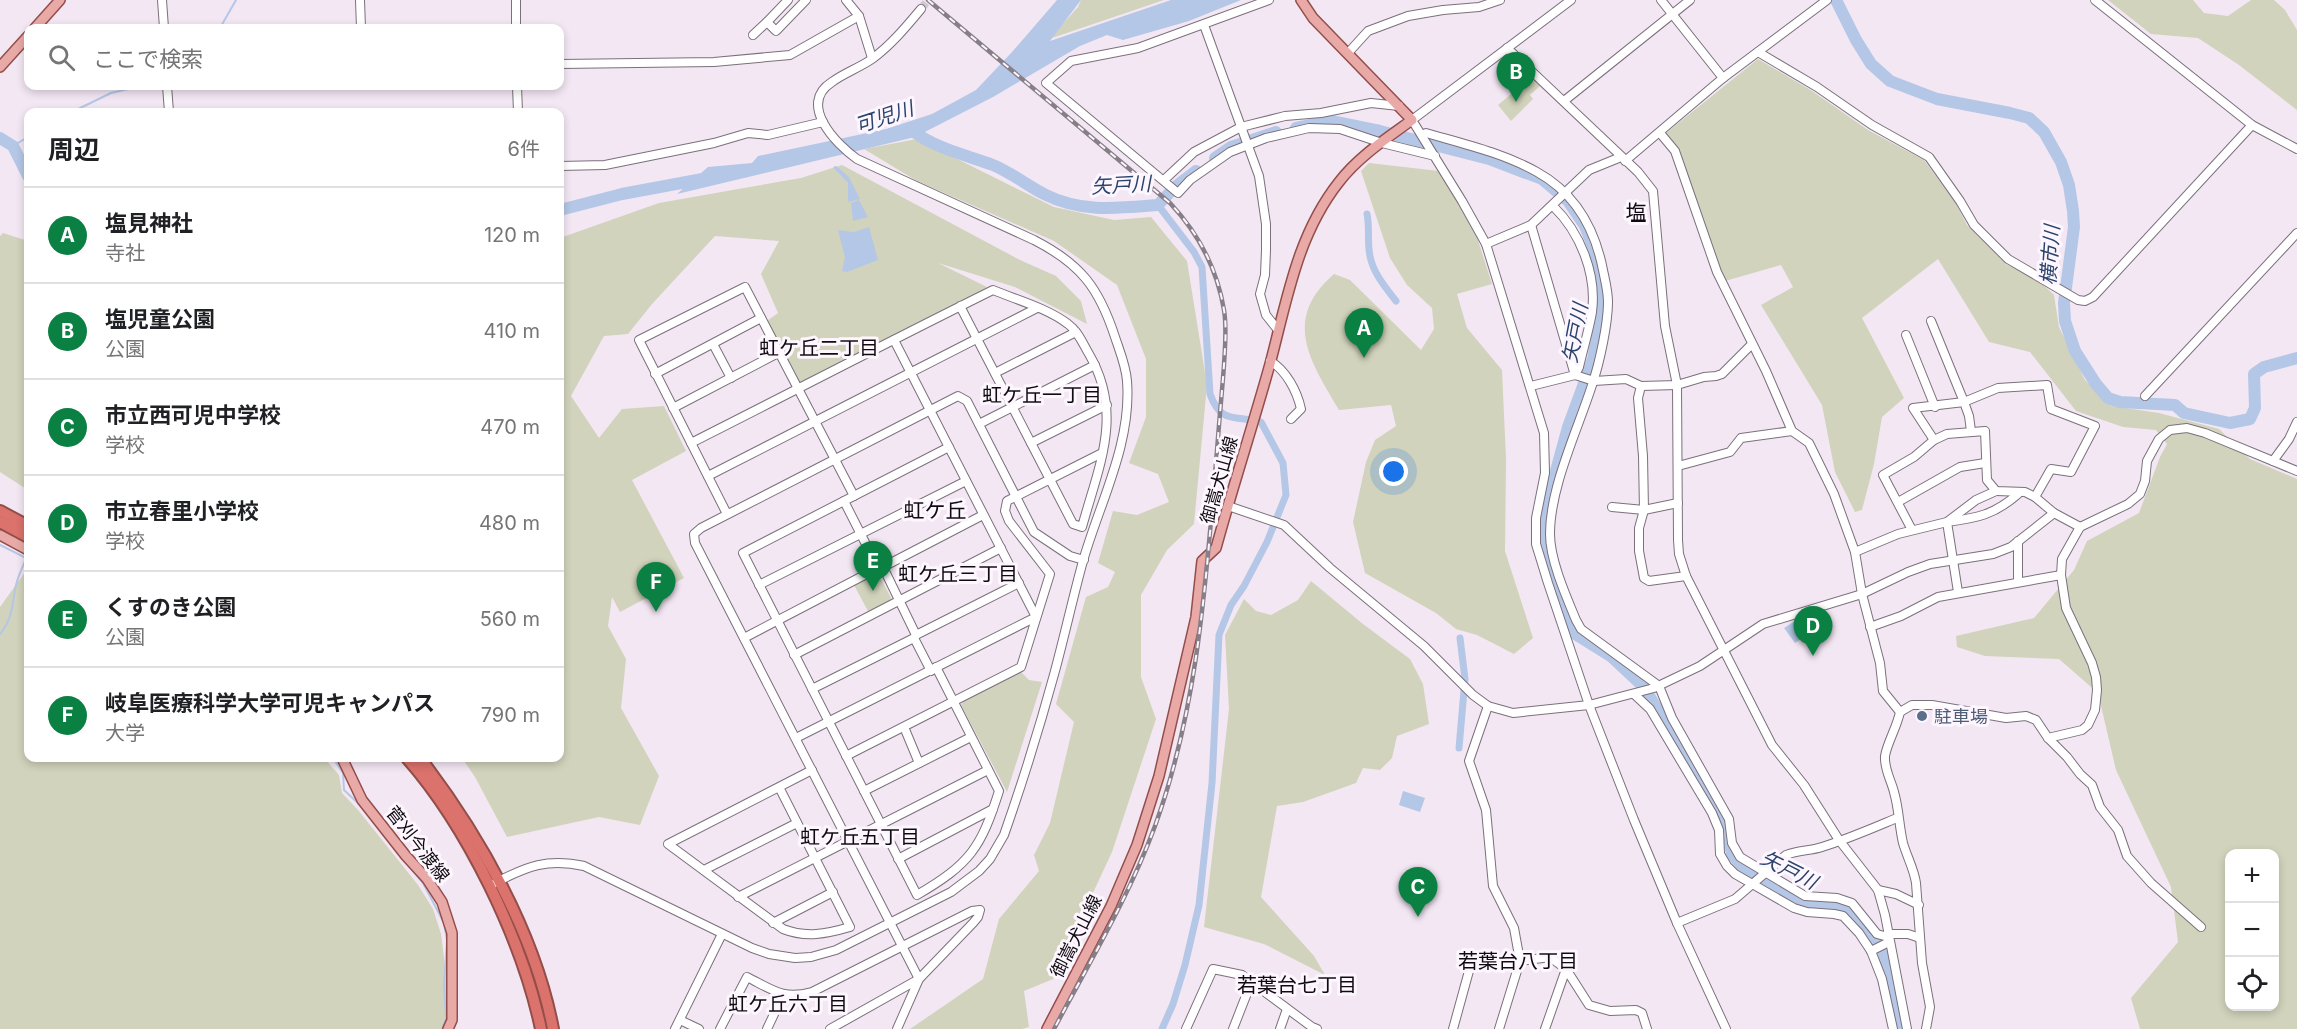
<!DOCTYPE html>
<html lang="ja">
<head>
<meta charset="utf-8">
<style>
  :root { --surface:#fff; --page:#f6f6f6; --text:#202124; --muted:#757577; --line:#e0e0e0; --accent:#0b8043 }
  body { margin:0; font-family:Inter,"Noto Sans JP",sans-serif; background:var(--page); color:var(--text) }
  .controls { position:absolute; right:18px; bottom:18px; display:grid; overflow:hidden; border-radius:12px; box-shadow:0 3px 9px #0003 }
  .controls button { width:54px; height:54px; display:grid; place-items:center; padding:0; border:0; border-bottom:2px solid var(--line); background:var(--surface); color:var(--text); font:30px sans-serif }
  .you { position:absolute; left:1394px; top:472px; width:21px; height:21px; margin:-15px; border:4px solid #fff; border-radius:50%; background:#1a73e8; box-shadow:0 0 0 9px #1a73e833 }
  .badge { display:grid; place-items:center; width:39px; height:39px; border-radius:50%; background:var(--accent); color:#fff; font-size:20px; font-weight:700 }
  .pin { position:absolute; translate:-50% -50px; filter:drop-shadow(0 2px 3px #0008) }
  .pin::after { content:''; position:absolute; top:32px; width:21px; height:18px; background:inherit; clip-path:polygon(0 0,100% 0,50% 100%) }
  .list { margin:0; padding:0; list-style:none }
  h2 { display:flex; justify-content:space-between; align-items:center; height:78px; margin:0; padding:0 24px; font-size:26px }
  h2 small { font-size:20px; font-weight:400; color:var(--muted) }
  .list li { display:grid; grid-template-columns:39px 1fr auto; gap:18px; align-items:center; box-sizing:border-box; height:96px; padding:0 24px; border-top:2px solid var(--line) }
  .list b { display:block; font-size:22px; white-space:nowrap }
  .list p { margin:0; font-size:20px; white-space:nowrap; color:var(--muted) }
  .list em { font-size:20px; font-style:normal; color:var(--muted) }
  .icon { flex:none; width:33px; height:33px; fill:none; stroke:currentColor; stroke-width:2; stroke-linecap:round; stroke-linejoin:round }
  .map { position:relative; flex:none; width:2297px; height:1029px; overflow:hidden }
  .search { position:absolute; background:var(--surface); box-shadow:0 3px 9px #0003; left:24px; top:24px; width:540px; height:66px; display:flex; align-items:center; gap:15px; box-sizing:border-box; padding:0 21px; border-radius:12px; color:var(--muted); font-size:22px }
  .panel { position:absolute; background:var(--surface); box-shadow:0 3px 9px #0003; left:24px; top:108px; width:540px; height:654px; border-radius:12px }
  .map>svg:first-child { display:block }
</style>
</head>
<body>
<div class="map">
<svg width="2297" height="1029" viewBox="0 0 2297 1029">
  <rect width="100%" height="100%" fill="#f3e7f4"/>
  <g fill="#d1d3bc" fill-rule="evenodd">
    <polygon points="1081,0 1164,0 1049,39 1078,7"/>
    <polygon points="2108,0 2193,0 2204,13 2228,16 2251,0 2274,0 2285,10 2297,30 2297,110 2239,65 2198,38 2151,34"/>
    <path d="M 1758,59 L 1812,91 L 1868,130 L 1924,160 L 1955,202 L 1967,225 L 2007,265 L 2035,277 L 2054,295 L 2059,327 L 2085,380 L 2112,406 L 2159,413 L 2219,429 L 2250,459 L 2297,479 L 2297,1029 L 2140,1029 L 2131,998 L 2178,942 L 2171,887 L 2116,770 L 2098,693 L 2059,659 L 1985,656 L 1957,647 L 1956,636 L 2034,618 L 2074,570 L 2087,541 L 2139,513 L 2160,457 L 2167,444 L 2156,430 L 2123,427 L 2076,411 L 2030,352 L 1989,342 L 1938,259 L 1862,318 L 1904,398 L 1882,417 L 1874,464 L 1862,510 L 1855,512 L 1835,472 L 1822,405 L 1761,305 L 1793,287 L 1781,265 L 1725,281 L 1675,151 L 1666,133 ZM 2230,854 L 2274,854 L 2274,1006 L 2230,1006 Z"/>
    <polygon points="1534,81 1540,86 1530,95 1533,99 1511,121 1498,105 1524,83"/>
    <polygon points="917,139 1054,207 1114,220 1151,217 1187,261 1207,385 1194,524 1167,550 1141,595 1141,677 1156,719 1112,852 1085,910 1063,975 1024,991 1029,1027 1022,1029 910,1029 983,979 999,919 1039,871 1034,855 1050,823 1074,722 1056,704 1086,597 1108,587 1115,572 1098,563 1113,511 1137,515 1169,502 1158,474 1129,463 1146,417 1146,359 1117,285 1054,241 917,181 864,149"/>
    <path d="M 1369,163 L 1439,171 L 1475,231 L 1492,284 L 1457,294 L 1467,328 L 1502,370 L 1506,459 L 1505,551 L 1533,638 L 1514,654 L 1477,635 L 1456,629 L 1436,613 L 1365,573 L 1353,522 L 1366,462 L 1375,440 L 1396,426 L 1391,405 L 1339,410 C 1311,362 1281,320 1334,274 L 1350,280 L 1421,350 L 1434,329 L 1432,308 L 1407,285 L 1390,258 L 1361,171 Z"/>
    <polygon points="842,165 1020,260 1056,276 1081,301 1087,324 1015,287 938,263 987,287 960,306 799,389 764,323 778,313 761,274 779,241 715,236 652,304 628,334 604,336 571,396 599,438 622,409 664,406 686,451 632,480 684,578 620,612 612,597 608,626 626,659 621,708 659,776 640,825 599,817 507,837 475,777 462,758 560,758 560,238 659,203 801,178"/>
    <polygon points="3,233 28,241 28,490 0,472 0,236"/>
    <polygon points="28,568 28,758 324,758 339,775 342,793 358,810 418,885 433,909 441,934 452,1020 448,1029 0,1029 0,607"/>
    <polygon points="874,574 879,575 891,598 889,603 869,613 854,585"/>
    <polygon points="1311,581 1363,624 1410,659 1423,684 1429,724 1397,736 1392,758 1380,770 1363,768 1356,783 1303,802 1277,806 1261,897 1314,956 1325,975 1264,944 1204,927 1229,709 1225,635 1244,599 1256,611 1271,615 1298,600"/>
    <polygon points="1020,671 1029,680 1042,682 1007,792 961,705 964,701"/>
  </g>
  <g fill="#b5c7e6">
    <polygon points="1057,0 1081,0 1050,41 1171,0 1241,0 1189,21 1123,40 1107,35 1080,46 993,97 915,137 677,194 708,167 752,163 758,156 886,129 932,114 976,90 1012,52"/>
    <polygon points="836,166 849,177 860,199 848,202 848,183 833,167"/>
    <polygon points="859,200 868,217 853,221 851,203"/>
    <polygon points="869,227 878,260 847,272 842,271 845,257 838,230 854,232"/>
    <polygon points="1807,620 1814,630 1795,643 1784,628 1795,621 1798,626"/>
    <polygon points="1403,791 1425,798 1420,812 1399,805"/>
  </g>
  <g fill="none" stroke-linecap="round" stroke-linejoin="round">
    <g stroke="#b5c7e6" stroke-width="2">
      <polyline points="220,28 236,0"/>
      <polyline points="72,112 111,93 141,86"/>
      <polyline points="13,146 28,137"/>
      <path d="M 0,545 L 26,558 C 23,567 18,576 16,585 C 12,603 13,619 0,634"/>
      <polyline points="333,758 343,773 344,790 361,806 423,883 444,923 447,940 444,985 446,1019 442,1029"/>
    </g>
    <g stroke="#b5c7e6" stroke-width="7">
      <path d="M 1158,205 L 1194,252 L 1202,267 L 1210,394 C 1221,425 1236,415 1261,422 L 1283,463 L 1286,495 L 1267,542 L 1244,586 L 1231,605 L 1219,635 L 1212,783 L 1199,905 L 1185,965 L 1173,1004 L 1162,1029"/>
      <path d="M 1367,214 C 1370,228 1367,244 1370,256 C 1373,273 1386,288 1396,301"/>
      <polyline points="1459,748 1465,679 1460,638"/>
    </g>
    <g stroke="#b5c7e6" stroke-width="12">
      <polyline points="1836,0 1856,40 1871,64 1890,81 1937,99 2010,113 2029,118 2044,132 2061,162 2069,185 2073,211 2074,227 2064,303 2065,321 2075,351 2096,384 2108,398 2120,402 2175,405 2184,413 2230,423 2250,419 2255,408 2254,374 2264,367 2297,358"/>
      <polyline points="1296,128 1331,121 1380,131 1489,159 1542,179 1568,201 1585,226 1594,249 1603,293 1600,321 1593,359 1568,427 1548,500 1546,535 1547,554 1563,598 1572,632 1612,657 1643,686 1725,820 1732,854 1748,873 1808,905 1842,906 1855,915 1882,949 1891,976 1902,1029"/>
      <path d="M 913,131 C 934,148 969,156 993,165 C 1012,173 1028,186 1046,195 C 1082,213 1119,208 1158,205 L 1175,187 L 1196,171"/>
      <polyline points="0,138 13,146 28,176"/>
      <polyline points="1215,158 1231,147 1276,132"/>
      <polyline points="560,210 622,194 708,178"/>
    </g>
    <polyline stroke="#d1c6d2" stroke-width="8" stroke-dasharray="8 4" stroke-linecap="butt" points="921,9 928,0"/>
    <g stroke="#7b707c" stroke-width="10">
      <g id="minor">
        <polyline points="162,0 164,28"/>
        <polyline points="360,0 361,28"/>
        <polyline points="516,0 516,28"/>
        <polyline points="788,0 767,22 776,31 806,0"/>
        <polyline points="846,0 859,16 872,58"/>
        <polyline points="1269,0 1138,48 1071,61 1046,83 1178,193 1190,180 1230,152 1266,138 1309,128 1340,129 1382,143 1435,156"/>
        <polyline points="1571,0 1412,120 1462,201 1486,244 1544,433 1545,473 1536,518 1536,544 1548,583 1589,705 1634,820 1677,923 1726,1029"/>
        <polyline points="1661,0 1723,78"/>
        <polyline points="2095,0 2252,125 2297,149"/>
        <polyline points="1204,25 1259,176 1266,224 1266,250 1265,275 1260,294 1266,315 1278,330"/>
        <polyline points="753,35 767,22"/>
        <polyline points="1507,48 1638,172 1653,191 1665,326 1677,385 1678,540 1679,554 1686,576 1772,745 1804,785 1839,840 1878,890 1885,915 1907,1029"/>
        <polyline points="1758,52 1817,87 1872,125 1929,157 1960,201 1974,225 2008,259 2078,300 2085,301 2093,297 2252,125"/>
        <polyline points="1348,53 1368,31 1408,16 1443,10 1479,7 1500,0"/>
        <polyline points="560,64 714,62 790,55 859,16"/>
        <polyline points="167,86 169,112"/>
        <polyline points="517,86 518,112"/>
        <polyline points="1564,101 1690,0"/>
        <path d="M 1660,133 L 1675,151 L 1717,272 L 1766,371 L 1792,431 L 1809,443 L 1834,494 L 1855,552 L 1862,594 L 1880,663 L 1883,691 L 1900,712 C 1897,727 1887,743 1885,756 C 1884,769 1891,780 1894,792 C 1899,809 1899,826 1903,843 C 1907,857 1914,869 1916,883 L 1922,963 L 1930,1007 L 1926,1029"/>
        <path d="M 1422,135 L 1426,133 C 1464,144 1503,153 1537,172 C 1575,193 1595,229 1603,270 C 1605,280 1608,291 1608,302 C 1608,323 1600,361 1593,382 C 1579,427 1550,486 1550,534 C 1550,560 1566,596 1576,620 L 1581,629 L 1659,686 L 1672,718 L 1729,819 L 1732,843 L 1740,857 L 1805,896 L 1837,898 L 1852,903 L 1877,934 L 1888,937"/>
        <polyline points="1625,161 1723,78 1827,0"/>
        <polyline points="560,166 605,165 714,143 748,133 768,135 823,122"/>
        <polyline points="1164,180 1194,152 1241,127 1285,116 1321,113 1371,103 1399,106"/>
        <path d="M 1553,206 C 1580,232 1597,274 1592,312 C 1589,330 1583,349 1579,367 L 1575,375"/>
        <polyline points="1531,225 1575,375"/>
        <polyline points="1486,244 1531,225 1589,170 1621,157"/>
        <polyline points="1931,321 1964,402 1969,416 1971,431"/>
        <polyline points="1906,335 1935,407"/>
        <polyline points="894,340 1036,617"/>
        <polyline points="713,344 731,378"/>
        <path d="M 1270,361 C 1286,370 1297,391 1301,409 L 1291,419"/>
        <polyline points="995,373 1076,332"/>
        <polyline points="655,374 761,318"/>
        <polyline points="1531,386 1575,375 1594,381 1626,379 1641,386 1677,385 1704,377 1716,376 1722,374 1751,345"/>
        <polyline points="1641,386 1638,398 1643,456 1644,510 1639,528 1639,551 1644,578 1649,581 1686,576"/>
        <polyline points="2145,396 2297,233"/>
        <polyline points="673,408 780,352"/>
        <polyline points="979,424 1095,365"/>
        <polyline points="1934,440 1913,408 1964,402 1998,388 2047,385 2051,409 2095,426 2071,472 2051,469 2035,497"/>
        <path d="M 691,443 C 792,392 892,340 993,290 C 1017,300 1047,308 1068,324 C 1078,331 1083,344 1089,354 C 1124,414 1099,465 1082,527 L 1073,524 L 960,306"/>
        <polyline points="1031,443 1107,405"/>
        <polyline points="2273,461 2289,439 2297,422"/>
        <polyline points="1678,466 1730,452 1741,438 1792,431"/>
        <polyline points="708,476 1037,308"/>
        <polyline points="844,501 878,568 883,567 916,635 914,638 931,671"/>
        <polyline points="1898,502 1960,467 1985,463"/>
        <polyline points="1228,506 1284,525 1330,568 1424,646 1473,695 1488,706 1513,713 1589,705 1654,688 1700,666 1763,624 1862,594 1908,572 1930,564 1993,554 2011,547 2054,513"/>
        <polyline points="1612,507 1644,510 1678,503"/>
        <polyline points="727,514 639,340 745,287 854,496"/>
        <polyline points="1912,530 1883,475 1914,457 1934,440 1947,434 1985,431 1987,480 1996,491 2025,492 2035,497 2054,513 2080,527"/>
        <polyline points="1855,552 1898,534 1947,522 1976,500 1996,491"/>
        <polyline points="883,567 983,515"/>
        <polyline points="2018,582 2018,541"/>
        <polyline points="759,585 966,481"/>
        <path d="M 1958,592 L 1947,522 C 1977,518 1994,515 2018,494"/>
        <polyline points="1870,627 1901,616 1938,597 2061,575"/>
        <polyline points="916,635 1019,583"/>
        <polyline points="744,638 878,568"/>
        <polyline points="794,655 1001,548"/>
        <path d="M 936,667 L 999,791 C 981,848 970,864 917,895 L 743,553 L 949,447"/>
        <polyline points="812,689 914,638"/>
        <polyline points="1634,694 1650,709 1712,813 1719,830 1720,854 1727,866 1735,874 1794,908 1807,912 1834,914 1843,916 1859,933 1871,951 1882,979 1893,1029"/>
        <polyline points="1488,706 1469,761 1486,810 1493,886 1514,928 1520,961 1499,1029"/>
        <polyline points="1900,712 1912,705 1932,705 2006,718 2026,716 2036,720 2048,738 2067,757 2080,774 2092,785 2100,807 2118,830 2127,856 2151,883 2201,927"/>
        <polyline points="904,727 919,763"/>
        <polyline points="796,738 1036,617"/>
        <polyline points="2048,738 2082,730 2088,725 2095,710 2097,690 2096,677 2092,663 2066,608 2061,575 2062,559 2080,527 2128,504 2140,494 2145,481 2147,461 2159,439 2170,430 2187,428 2205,433 2297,471"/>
        <polyline points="846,756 1021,667 1050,574 1009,521 1005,511 1007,501 1102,453"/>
        <path d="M 779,787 L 850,927 C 826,934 806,938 783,929 L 668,844 L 812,770"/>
        <polyline points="864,791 971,737"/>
        <polyline points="898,859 993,809"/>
        <polyline points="704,870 797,823"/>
        <path d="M 495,883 C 527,866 548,858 584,866 L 752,948 L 769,954 L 795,958 L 811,957 L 836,950 L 951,892 L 979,871 L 990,859 L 1004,835 C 1023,781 1040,726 1055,671 C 1065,634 1073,597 1083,561 C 1100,502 1132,443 1127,381 C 1126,366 1120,352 1115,337 C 1099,288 1081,264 1034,240 L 857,159 C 836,144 797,104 832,82 C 844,73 859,68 872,59 C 891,45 906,27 921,9"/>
        <polyline points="1878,890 1896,894 1919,905"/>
        <polyline points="738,897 988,770"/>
        <polyline points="773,923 833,892"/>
        <path d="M 1677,923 L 1735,899 L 1786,855 C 1798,850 1810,851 1822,847 C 1848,839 1873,828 1897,818"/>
        <polyline points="1888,934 1908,934 1920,938"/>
        <polyline points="1871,951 1889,942"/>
        <polyline points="680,1020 699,1029"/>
        <polyline points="675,1029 722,934"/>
        <path d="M 720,1029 L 747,977 C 773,990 783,1000 812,992 L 972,911 L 980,910 L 978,917 L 973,923 L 919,979 L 830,1029"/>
        <polyline points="767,1029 783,995"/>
        <polyline points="897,1029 919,979 695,543 694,534 701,528 958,396 967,401 1034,532 1070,556 1084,560"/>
        <polyline points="1186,1029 1213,969 1242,975 1312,1027 1317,1029"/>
        <polyline points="1233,1029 1251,983"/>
        <polyline points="1280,1029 1287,1009"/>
        <polyline points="1453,1029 1472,960 1520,961 1550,957 1566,969 1589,1005 1610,1011 1636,1010 1642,1013 1647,1029"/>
        <polyline points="1545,1029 1566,969"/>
      </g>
    </g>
    <g stroke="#934e4b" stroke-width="12">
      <g id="major">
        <polyline points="35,28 60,0"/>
        <polyline points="0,67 28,36"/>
        <polyline points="0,535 28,550"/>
        <polyline points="342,758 362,800 406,856 427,879 442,902 452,933 452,1020 448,1029"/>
        <path d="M 1047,1029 L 1111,906 L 1137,845 L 1159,776 L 1196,617 L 1202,561 L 1216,548 C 1233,486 1253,425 1270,364 C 1287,300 1297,235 1339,182 C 1358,157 1387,138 1412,120 L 1313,18 L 1301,0"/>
      </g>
    </g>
    <g stroke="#934e4b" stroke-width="14">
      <g id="highway">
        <polyline points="0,511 28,526"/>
        <polyline points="0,522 28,537"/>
        <path d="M 407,758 C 467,826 522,939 541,1029"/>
        <path d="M 420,758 C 479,835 535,933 553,1029"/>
      </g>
    </g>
    <use href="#minor" stroke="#fff" stroke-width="8"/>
    <use href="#major" stroke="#e9aaa7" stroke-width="9"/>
    <use href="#highway" stroke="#db726c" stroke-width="10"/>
    <g stroke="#877f88" stroke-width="4.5">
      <path id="rail" d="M 928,0 L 1170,203 C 1199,234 1217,268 1224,310 C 1227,328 1225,346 1224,365 C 1222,393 1219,422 1217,451 C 1206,577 1199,705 1155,826 C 1129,897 1089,963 1054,1029"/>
    </g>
    <use href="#rail" stroke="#fdf6fe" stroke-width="2" stroke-dasharray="7" stroke-linecap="butt"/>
  </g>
  <circle fill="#5c6f8a" stroke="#fdf6fe" stroke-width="2" cx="1922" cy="716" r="6"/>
  <g text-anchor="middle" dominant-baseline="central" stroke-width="6" stroke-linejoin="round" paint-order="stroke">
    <g font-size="18" fill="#0e0a0f" stroke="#fdf6fe">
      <text transform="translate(1219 480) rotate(-74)">御嵩犬山線</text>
      <text transform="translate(418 844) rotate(52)">菅刈今渡線</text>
      <text transform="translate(1076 936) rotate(-63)">御嵩犬山線</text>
    </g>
    <g font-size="18" fill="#4e5e75" stroke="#fdf6fe" text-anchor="start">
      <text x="1934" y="716">駐車場</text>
    </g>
    <g font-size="20" font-style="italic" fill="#2a436c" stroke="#fdf6fe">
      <text transform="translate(884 117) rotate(-18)">可児川</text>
      <text transform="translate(1121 185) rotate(-3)">矢戸川</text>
      <text transform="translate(2050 255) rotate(-86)">横市川</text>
      <text transform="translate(1575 333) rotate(-79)">矢戸川</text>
      <text transform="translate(1789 870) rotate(27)">矢戸川</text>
    </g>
    <g font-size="20" fill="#0e0a0f" stroke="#fdf6fe">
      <text x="819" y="348">虹ケ丘二丁目</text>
      <text x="1042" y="395">虹ケ丘一丁目</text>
      <text x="958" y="574">虹ケ丘三丁目</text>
      <text x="860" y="837">虹ケ丘五丁目</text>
      <text x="1518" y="961">若葉台八丁目</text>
      <text x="1297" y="985">若葉台七丁目</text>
      <text x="788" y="1004">虹ケ丘六丁目</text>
    </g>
    <g font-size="21" fill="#0e0a0f" stroke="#fdf6fe">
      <text x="1636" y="212">塩</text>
      <text x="935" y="510">虹ケ丘</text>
    </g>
  </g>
</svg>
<div class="controls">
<button>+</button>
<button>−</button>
<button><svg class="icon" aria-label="locate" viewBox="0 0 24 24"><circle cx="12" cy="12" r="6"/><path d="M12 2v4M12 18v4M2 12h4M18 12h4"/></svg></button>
</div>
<div class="you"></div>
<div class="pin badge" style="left:1364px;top:358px">A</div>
<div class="pin badge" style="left:1516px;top:102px">B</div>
<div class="pin badge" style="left:1418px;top:917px">C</div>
<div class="pin badge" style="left:1813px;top:656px">D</div>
<div class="pin badge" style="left:873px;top:591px">E</div>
<div class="pin badge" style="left:656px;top:612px">F</div>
<div class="search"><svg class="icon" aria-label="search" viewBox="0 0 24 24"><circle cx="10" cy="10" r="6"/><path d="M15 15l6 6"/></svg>ここで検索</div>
<section class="panel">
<h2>周辺<small>6件</small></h2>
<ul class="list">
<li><span class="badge">A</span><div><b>塩見神社</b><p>寺社</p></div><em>120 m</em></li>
<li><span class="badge">B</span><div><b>塩児童公園</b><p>公園</p></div><em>410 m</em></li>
<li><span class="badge">C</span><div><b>市立西可児中学校</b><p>学校</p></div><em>470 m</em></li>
<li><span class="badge">D</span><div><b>市立春里小学校</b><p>学校</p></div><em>480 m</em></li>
<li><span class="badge">E</span><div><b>くすのき公園</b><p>公園</p></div><em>560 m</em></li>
<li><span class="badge">F</span><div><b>岐阜医療科学大学可児キャンパス</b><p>大学</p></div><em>790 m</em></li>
</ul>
</section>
</div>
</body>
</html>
